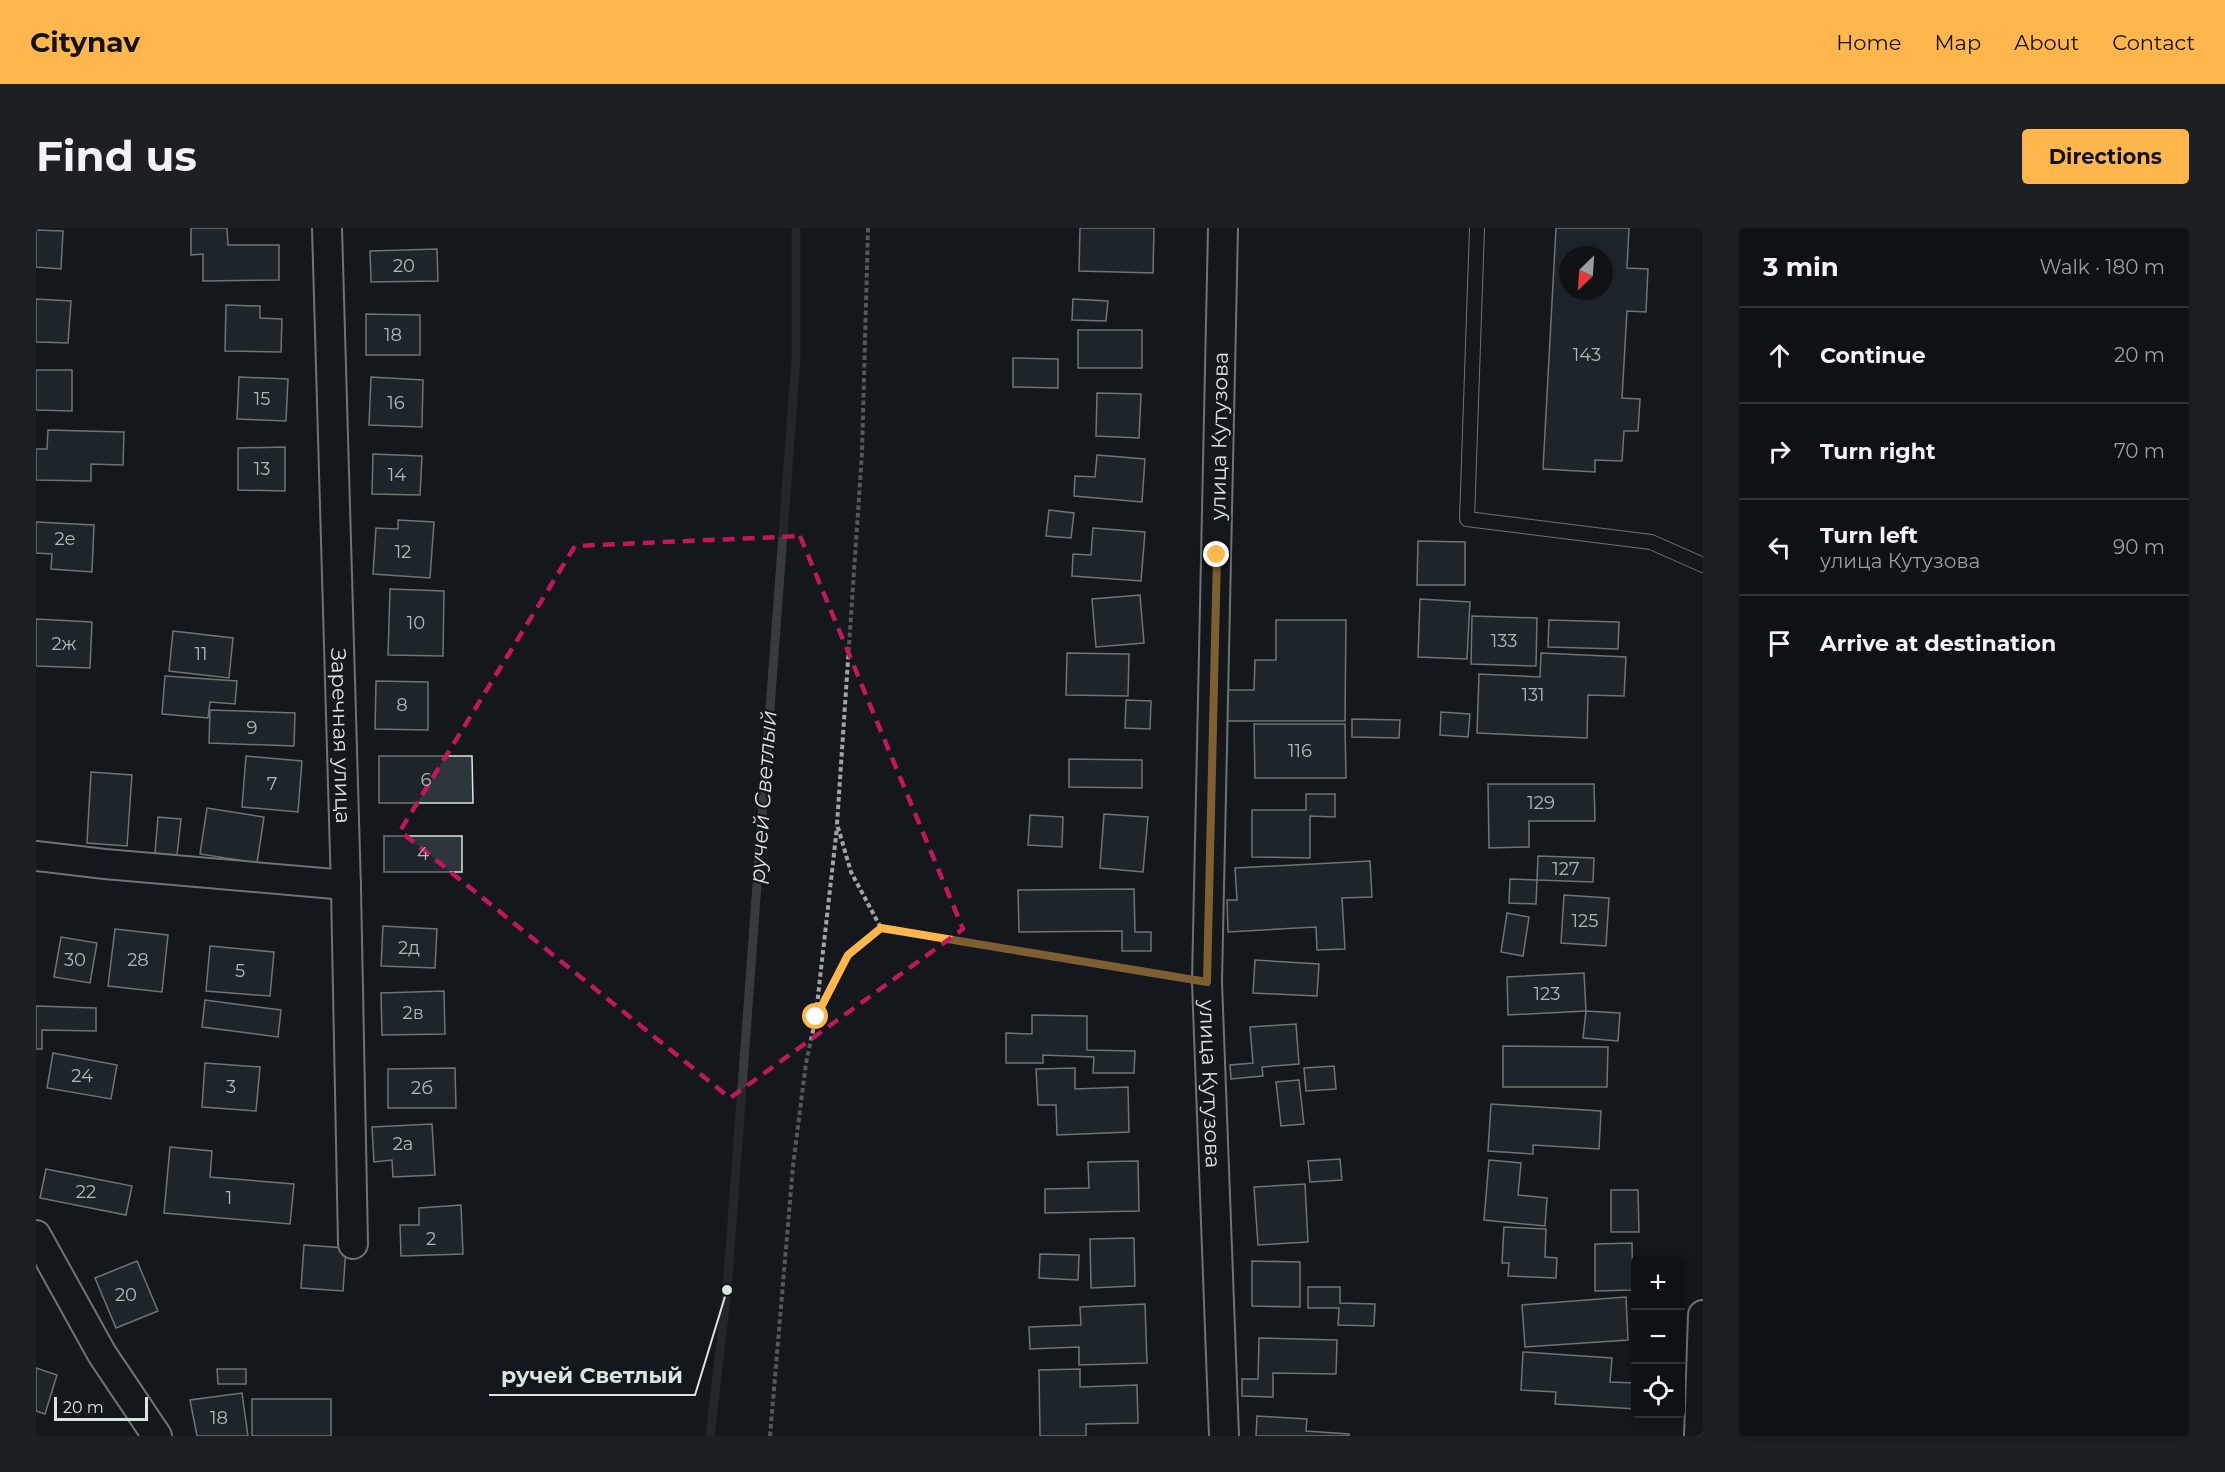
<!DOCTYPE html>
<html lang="en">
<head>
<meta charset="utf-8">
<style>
  :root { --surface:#0f1215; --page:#1d2022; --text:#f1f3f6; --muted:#9b9ea0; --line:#2f3234; --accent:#ffb74d }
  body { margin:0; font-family:Montserrat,sans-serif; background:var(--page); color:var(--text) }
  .controls { position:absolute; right:18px; bottom:18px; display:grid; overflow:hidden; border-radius:6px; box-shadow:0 3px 9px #0003 }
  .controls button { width:54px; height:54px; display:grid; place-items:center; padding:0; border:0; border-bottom:2px solid var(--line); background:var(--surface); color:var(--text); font:30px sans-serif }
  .compass { position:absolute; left:1523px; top:18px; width:54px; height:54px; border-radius:50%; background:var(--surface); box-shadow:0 3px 9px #0003; rotate:205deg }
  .scale { position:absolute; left:18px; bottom:15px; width:94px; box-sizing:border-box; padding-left:6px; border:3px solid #d8e6dc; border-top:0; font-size:16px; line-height:21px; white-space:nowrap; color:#d8e6dc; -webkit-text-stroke:4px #14181c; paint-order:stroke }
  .stop { position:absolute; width:18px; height:18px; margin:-14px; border:4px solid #ffb74d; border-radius:50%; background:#fff }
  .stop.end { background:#ffb74d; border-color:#fff; box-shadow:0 2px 6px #0008 }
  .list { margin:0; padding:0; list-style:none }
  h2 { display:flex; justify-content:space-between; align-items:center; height:78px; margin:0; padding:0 24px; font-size:26px }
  h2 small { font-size:20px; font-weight:400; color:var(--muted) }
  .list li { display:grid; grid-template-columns:39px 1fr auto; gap:18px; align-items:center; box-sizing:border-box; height:96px; padding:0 24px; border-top:2px solid var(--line) }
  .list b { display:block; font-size:22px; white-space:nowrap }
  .list p { margin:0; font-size:20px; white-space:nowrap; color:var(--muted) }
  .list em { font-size:20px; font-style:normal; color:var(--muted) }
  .icon { flex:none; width:33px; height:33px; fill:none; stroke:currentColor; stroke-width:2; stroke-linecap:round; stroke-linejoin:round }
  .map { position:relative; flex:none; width:1667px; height:1208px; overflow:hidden; border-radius:6px }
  header { display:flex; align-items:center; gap:36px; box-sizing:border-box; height:84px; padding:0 30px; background:var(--accent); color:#111 }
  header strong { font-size:28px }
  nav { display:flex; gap:33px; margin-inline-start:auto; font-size:21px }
  .intro { display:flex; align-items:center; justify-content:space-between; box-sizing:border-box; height:144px; padding:0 36px }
  h1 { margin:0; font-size:42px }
  .button { padding:15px 27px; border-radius:6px; background:var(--accent); color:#111; font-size:21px; font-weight:700 }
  main { display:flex; gap:36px; padding:0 36px }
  aside { flex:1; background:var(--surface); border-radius:6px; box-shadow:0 3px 9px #0003 }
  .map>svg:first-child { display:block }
</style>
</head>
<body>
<header>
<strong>Citynav</strong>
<nav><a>Home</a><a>Map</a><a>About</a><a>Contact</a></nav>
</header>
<div class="intro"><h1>Find us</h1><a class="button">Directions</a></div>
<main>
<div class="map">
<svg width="1667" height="1208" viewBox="0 0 1667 1208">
  <rect width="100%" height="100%" fill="#14181c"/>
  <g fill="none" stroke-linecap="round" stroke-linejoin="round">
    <polyline stroke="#363b3e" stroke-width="9" points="674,1208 691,1062 760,130 760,0"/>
  </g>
  <g fill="#2c363c" stroke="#d8e6dc" stroke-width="1.5" fill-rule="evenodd">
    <polygon points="155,0 191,0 192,17 243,17 243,52 167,53 167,26 155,27"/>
    <polygon points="1044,0 1118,0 1117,45 1043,43"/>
    <path d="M 1520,0 L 1593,0 L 1591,40 L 1612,41 L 1610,84 L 1591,83 L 1586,170 L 1604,171 L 1602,203 L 1588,203 L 1586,233 L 1559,232 L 1559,244 L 1507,241 ZM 1532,27 L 1568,27 L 1568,63 L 1532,63 Z"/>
    <polygon points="0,2 27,3 25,41 0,39"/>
    <polygon points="401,21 402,53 335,54 334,23"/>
    <polygon points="0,71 35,73 32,115 0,114"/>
    <polygon points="1037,71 1072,73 1070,93 1036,92"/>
    <polygon points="190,77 224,78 224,90 246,91 245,124 189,123"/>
    <polygon points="330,86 384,87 384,127 330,127"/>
    <rect x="1042" y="102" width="64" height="38"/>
    <polygon points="977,130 1022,131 1022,160 977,159"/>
    <polygon points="0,142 36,142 36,183 0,182"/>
    <polygon points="203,149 252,151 250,193 201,191"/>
    <polygon points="335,149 387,152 386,199 333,197"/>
    <polygon points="1061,165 1105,166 1103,210 1060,208"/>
    <polygon points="12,202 88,204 87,237 55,236 55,253 0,252 0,221 11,221"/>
    <polygon points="249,219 249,263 202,262 202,220"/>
    <polygon points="337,226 386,228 384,267 336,266"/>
    <polygon points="1061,227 1109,231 1106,274 1038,268 1039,248 1059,249"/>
    <polygon points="1013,282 1038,285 1035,310 1010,308"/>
    <polygon points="362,292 398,294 394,350 337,346 340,300 362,301"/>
    <polygon points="0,294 58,297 56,344 15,341 16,326 0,325"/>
    <polygon points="1057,300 1109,304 1105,353 1036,348 1037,326 1055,327"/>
    <polygon points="1382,313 1429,314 1429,357 1381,357"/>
    <polygon points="354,361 408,363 407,428 352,427"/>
    <polygon points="1104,367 1108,415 1060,419 1056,371"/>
    <polygon points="1384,371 1434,374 1431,431 1382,429"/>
    <polygon points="1436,388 1501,390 1500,438 1435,436"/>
    <polygon points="0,391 56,394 54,440 0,438"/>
    <polygon points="1240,392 1310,392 1309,493 1190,493 1191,462 1218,462 1219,432 1240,432"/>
    <polygon points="1513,392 1583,394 1582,421 1512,419"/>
    <polygon points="137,403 197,410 193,450 133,443"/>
    <polygon points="1031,425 1093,426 1092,468 1030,467"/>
    <polygon points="1505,425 1590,429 1588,468 1552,467 1551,510 1441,505 1443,446 1504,449"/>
    <polygon points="129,448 201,453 199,476 174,474 172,490 126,486"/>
    <polygon points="340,453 392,454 392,502 339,501"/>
    <polygon points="1090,472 1115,473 1114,501 1089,500"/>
    <polygon points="174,482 259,485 258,518 173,515"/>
    <polygon points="1405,484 1434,486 1432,509 1404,507"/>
    <polygon points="1316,491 1364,492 1363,510 1316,509"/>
    <polygon points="1218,496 1309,496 1310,550 1219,550"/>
    <polygon points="210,528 266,533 262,584 206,579"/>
    <polygon points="343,528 436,528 437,575 343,575"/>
    <polygon points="1033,531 1106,532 1106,560 1033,559"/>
    <polygon points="55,544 96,547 91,618 51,615"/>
    <polygon points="1452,556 1558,556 1559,593 1493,593 1493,619 1453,620"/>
    <polygon points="1270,566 1299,566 1299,589 1274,588 1274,630 1216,629 1216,582 1270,582"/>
    <polygon points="171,580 228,589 221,635 164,626"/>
    <polygon points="1068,586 1112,589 1107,644 1064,640"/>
    <polygon points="994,587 1027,589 1026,619 992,617"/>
    <polygon points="122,589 145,591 141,627 119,625"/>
    <rect x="348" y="608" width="78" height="36"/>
    <polygon points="1502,628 1558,630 1557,654 1501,652"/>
    <polygon points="1334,633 1336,669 1306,670 1309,721 1281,722 1280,699 1192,704 1191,672 1201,672 1199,640"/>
    <polygon points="1474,651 1501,652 1500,676 1473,675"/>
    <polygon points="1098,661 1099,704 1115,704 1115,723 1086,723 1086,703 983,704 982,662"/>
    <polygon points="1528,667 1573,670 1570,718 1525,715"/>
    <polygon points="1471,685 1493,689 1487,728 1465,724"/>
    <polygon points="347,698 401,701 399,740 345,738"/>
    <polygon points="79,701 132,707 126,764 72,758"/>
    <polygon points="25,709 61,715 54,755 18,749"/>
    <polygon points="174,718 238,724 234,768 170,763"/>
    <polygon points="1219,732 1283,736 1281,768 1217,765"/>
    <polygon points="1548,745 1550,783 1472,787 1471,749"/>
    <polygon points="408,763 409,806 346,807 345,765"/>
    <polygon points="169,772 245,782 242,809 166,799"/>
    <polygon points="0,778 60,780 60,803 6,802 6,821 0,821"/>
    <polygon points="1550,783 1584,785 1582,813 1547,810"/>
    <polygon points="996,787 1051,788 1051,822 1099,823 1098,845 1057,845 1058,829 1007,827 1007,835 970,835 970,805 996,806"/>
    <polygon points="1260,796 1263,836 1226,839 1227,848 1195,851 1194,837 1217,835 1214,799"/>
    <polygon points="1467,818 1572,819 1571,859 1467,859"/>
    <polygon points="17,825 81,837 75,871 11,860"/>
    <polygon points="169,835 224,839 220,883 166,879"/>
    <polygon points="1298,838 1300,861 1270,863 1268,840"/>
    <polygon points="419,840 420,880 352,880 352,841"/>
    <polygon points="1039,840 1039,861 1092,859 1093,904 1021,907 1020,877 1002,877 1000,841"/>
    <polygon points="1263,852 1268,896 1245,898 1240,854"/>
    <polygon points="1455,876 1565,883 1563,921 1497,917 1497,926 1452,923"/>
    <polygon points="396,896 399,947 357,949 356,932 338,934 336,899"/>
    <polygon points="134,919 176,923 174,949 258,956 254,996 128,985"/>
    <polygon points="1304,931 1306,952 1274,954 1272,933"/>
    <polygon points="1453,932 1485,935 1482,967 1511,970 1509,998 1448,992"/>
    <polygon points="1102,933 1103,983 1009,985 1009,961 1053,960 1052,934"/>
    <polygon points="10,941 96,958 90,987 4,970"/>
    <polygon points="1269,956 1272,1014 1222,1017 1218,959"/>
    <polygon points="1575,962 1602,962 1603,1004 1575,1004"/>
    <polygon points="425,977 427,1026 365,1028 364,997 383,997 383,980"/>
    <polygon points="1468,999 1510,1001 1509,1029 1521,1030 1520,1050 1472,1048 1473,1035 1466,1035"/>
    <polygon points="1098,1010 1099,1058 1055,1060 1054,1011"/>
    <polygon points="1596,1015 1597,1062 1559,1063 1559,1016"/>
    <polygon points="268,1017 310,1020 307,1063 265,1060"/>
    <polygon points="1004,1026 1043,1027 1042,1052 1003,1050"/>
    <polygon points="101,1033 122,1083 80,1100 59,1050"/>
    <polygon points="1216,1033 1264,1034 1264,1079 1216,1078"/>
    <polygon points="1272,1059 1304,1059 1304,1075 1339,1076 1338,1098 1302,1097 1303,1080 1272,1080"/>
    <polygon points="1590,1069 1592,1112 1489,1119 1486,1077"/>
    <polygon points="1109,1076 1111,1135 1043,1137 1043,1119 994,1121 993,1099 1045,1097 1044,1079"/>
    <polygon points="1223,1110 1301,1112 1300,1146 1237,1145 1237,1169 1206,1168 1206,1151 1222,1151"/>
    <polygon points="1487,1124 1576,1130 1574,1154 1600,1155 1600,1181 1519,1176 1520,1164 1485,1162"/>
    <polygon points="0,1140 21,1147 9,1186 0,1183"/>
    <polygon points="181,1141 210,1141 210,1156 182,1156"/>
    <polygon points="1044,1141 1044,1159 1101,1157 1102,1195 1050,1196 1050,1208 1004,1208 1003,1142"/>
    <polygon points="206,1165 212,1208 161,1208 154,1172"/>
    <rect x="216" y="1171" width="79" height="37"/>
    <polygon points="1221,1188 1271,1191 1270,1203 1313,1206 1313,1208 1220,1208"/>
  </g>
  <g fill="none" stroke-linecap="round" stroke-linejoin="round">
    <g stroke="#d8e6dc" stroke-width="16">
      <polyline id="service" points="1441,0 1431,291 1615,314 1667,337"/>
    </g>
    <g stroke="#d8e6dc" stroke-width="32">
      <g id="minor">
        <path id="s1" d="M 291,0 L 310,661 L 317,1016"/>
        <path id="s2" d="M 1187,0 L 1171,754 L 1188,1208"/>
        <polyline points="0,628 69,636 310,657"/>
        <polyline points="0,1007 66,1126 121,1208"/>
        <polyline points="1663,1208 1667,1087"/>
      </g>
    </g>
    <g stroke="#9da8a2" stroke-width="4" stroke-dasharray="4.5 3" stroke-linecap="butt">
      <polyline points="832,0 826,225 801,596 815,644 845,700 1141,749"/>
      <polyline points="780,786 801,599"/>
      <polyline points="734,1208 757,938 770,835 780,789 812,727 845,700"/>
    </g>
    <use href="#service" stroke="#14181c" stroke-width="14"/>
    <use href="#minor" stroke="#14181c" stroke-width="28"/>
  </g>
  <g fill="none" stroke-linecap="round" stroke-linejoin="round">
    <polyline stroke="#ffb74d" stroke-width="8" points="780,789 812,727 845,700 1171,754 1181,327"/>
  </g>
  <path d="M0 0H1667V1208H0ZM 764,308 L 927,701 L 694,870 L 364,603 L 539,318 Z" fill="#14181c" fill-opacity=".55" fill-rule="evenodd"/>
  <path fill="none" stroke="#c2185b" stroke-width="4.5" stroke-dasharray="12 8" stroke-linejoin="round" d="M 764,308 L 927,701 L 694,870 L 364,603 L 539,318 Z"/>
  <g text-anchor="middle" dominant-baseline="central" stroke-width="4.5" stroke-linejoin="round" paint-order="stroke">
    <g font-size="18" fill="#adbab4">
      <text x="368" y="38">20</text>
      <text x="357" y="107">18</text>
      <text x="1551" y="127">143</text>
      <text x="226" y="171">15</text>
      <text x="360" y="175">16</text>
      <text x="226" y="241">13</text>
      <text x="361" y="247">14</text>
      <text x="29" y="311">2е</text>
      <text x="367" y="324">12</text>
      <text x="380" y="395">10</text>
      <text x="1468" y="413">133</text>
      <text x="28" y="416">2ж</text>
      <text x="165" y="426">11</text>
      <text x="1497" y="467">131</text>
      <text x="366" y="477">8</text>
      <text x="216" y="500">9</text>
      <text x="1264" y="523">116</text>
      <text x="390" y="552">6</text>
      <text x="236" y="556">7</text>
      <text x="1505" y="575">129</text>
      <text x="387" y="626">4</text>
      <text x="1530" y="641">127</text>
      <text x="1549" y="693">125</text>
      <text x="373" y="720">2д</text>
      <text x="39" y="732">30</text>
      <text x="102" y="732">28</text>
      <text x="204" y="743">5</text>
      <text x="1511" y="766">123</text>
      <text x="377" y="785">2в</text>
      <text x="46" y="848">24</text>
      <text x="195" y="859">3</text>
      <text x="386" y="860">2б</text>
      <text x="367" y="916">2а</text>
      <text x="50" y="964">22</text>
      <text x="193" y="970">1</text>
      <text x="395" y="1011">2</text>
      <text x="90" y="1067">20</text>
      <text x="183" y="1190">18</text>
    </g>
    <g font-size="21" fill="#d8e6dc" stroke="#14181c">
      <text transform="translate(1183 208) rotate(-89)">улица Кутузова</text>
      <text stroke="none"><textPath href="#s1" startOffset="508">Заречная улица</textPath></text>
      <text stroke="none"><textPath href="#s2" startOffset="856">улица Кутузова</textPath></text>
    </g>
    <g font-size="22" font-style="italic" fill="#d8e6dc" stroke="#14181c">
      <text transform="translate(727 569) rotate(-86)">ручей Светлый</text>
    </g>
  </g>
  <path fill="none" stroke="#d8e6dc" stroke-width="2" d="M691 1062L659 1167H453"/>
  <circle fill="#d8e6dc" stroke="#14181c" stroke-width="2" cx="691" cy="1062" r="6"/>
  <g font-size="22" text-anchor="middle" font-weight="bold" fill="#d8e6dc" stroke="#14181c" stroke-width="4.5" stroke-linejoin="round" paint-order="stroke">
    <text x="556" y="1155">ручей Светлый</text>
  </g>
</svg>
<div class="controls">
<button>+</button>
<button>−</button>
<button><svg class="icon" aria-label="locate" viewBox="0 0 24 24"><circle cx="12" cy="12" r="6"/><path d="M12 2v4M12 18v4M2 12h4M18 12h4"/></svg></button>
</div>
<svg class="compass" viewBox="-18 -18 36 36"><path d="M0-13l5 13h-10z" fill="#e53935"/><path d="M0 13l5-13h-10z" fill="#9b9ea0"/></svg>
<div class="scale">20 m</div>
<div class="stop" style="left:780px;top:789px"></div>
<div class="stop end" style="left:1181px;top:327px"></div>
</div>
<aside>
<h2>3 min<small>Walk · 180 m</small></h2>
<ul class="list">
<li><svg class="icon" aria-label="ahead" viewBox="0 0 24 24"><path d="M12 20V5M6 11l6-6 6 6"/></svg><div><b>Continue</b></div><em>20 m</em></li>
<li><svg class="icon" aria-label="right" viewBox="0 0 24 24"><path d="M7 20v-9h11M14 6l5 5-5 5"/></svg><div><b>Turn right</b></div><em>70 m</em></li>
<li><svg class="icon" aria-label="left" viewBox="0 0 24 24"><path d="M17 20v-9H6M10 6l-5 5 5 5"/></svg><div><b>Turn left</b><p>улица Кутузова</p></div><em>90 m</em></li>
<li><svg class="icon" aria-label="arrive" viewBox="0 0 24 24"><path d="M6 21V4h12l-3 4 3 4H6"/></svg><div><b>Arrive at destination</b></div></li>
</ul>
</aside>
</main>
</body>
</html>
